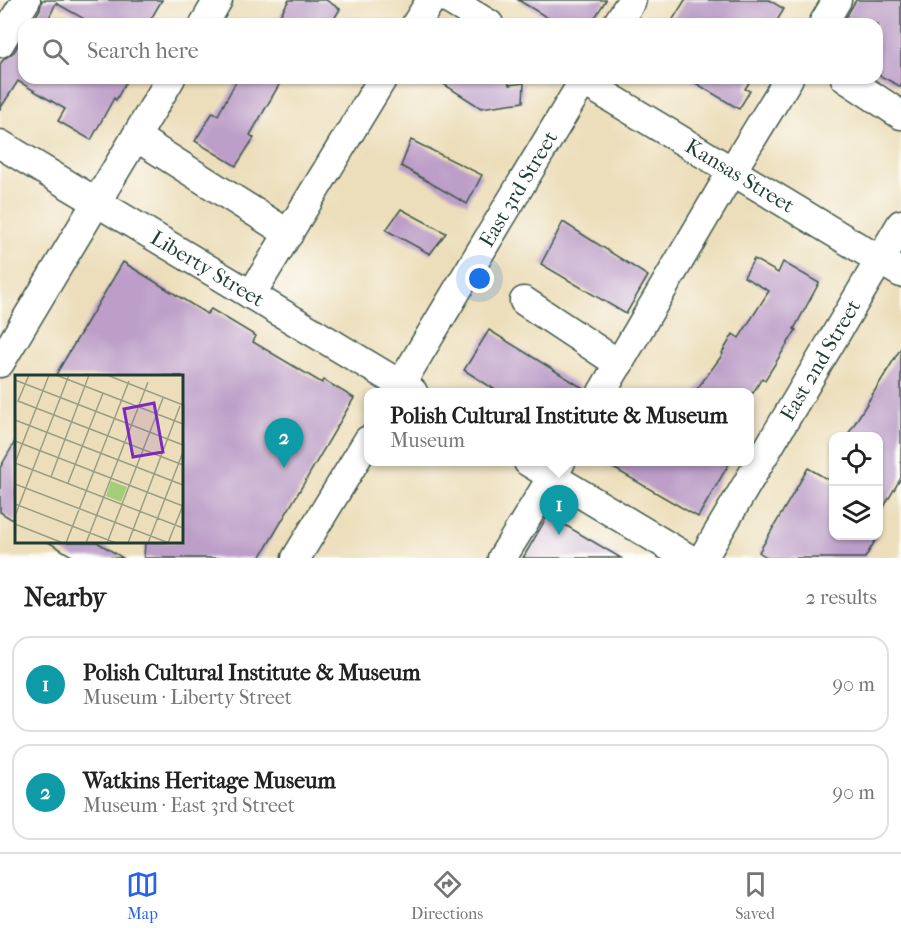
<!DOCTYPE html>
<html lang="en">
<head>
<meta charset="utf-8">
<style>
  :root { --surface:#fff; --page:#f6f6f6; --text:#222; --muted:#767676; --line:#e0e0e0; --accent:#2563eb }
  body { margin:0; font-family:"IM FELL French Canon",serif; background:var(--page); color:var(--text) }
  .controls { position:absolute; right:18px; bottom:18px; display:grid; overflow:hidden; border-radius:12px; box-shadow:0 2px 4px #0004 }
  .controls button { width:54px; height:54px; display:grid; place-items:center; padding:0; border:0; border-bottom:2px solid var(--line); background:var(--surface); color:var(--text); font:30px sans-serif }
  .you { position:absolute; left:480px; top:279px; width:21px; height:21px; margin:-15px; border:4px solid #fff; border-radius:50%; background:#1a73e8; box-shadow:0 0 0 9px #1a73e833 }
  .badge { display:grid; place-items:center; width:39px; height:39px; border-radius:50%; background:var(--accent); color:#fff; font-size:20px; font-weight:700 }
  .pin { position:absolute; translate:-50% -50px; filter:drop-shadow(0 2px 3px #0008) }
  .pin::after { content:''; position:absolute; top:32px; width:21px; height:18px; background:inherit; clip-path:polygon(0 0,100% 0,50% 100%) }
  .popup { position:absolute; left:364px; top:388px; width:390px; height:78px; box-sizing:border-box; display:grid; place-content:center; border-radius:12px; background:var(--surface); filter:drop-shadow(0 2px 4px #0005); font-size:20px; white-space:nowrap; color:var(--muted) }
  .popup b { font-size:22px; color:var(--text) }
  .popup::after { content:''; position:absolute; left:50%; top:100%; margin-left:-12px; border:12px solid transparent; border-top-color:var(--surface) }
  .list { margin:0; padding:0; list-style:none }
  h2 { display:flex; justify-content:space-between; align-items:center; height:78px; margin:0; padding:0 24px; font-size:26px }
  h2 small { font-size:20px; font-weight:400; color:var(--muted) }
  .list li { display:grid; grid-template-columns:39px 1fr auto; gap:18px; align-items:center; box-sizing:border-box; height:96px; margin:0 12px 12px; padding:0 12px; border:2px solid var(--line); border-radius:18px }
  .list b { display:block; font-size:22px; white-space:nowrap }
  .list p { margin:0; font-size:20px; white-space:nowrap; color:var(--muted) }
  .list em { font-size:20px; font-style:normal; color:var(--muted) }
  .icon { flex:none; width:33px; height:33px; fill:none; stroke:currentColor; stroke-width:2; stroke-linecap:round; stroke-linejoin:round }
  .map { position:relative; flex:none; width:901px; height:558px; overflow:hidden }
  .search { position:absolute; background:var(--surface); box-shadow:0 2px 4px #0004; left:18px; right:18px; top:18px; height:66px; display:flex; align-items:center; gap:15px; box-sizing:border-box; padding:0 21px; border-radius:18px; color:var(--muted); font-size:22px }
  .sheet { height:294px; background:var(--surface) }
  nav { display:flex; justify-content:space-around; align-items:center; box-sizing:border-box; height:84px; border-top:2px solid var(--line); background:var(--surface); font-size:16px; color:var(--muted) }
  nav a { display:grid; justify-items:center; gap:3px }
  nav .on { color:var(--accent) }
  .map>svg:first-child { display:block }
</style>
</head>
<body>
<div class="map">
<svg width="901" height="558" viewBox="0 0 901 558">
  <rect width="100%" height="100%" fill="#fdfcf7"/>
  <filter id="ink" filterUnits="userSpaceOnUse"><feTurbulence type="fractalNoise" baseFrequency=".0167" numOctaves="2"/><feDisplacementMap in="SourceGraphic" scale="12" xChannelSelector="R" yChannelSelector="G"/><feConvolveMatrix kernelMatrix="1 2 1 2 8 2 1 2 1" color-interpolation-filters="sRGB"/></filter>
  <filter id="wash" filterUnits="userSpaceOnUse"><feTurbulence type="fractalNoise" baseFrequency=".008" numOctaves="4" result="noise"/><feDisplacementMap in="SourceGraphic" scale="24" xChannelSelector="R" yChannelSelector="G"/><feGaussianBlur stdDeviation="1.35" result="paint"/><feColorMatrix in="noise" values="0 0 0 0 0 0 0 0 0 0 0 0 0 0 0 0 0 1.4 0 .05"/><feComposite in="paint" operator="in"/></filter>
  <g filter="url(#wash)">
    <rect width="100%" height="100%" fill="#ecdeba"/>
    <g id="blocks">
      <g fill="#bc9ec8">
        <polygon points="42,0 162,0 148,24 93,24 56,3 46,24 31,24 40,9"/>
        <polygon points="289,0 326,0 340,9 331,24 275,24"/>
        <polygon points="518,0 606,0 591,24 558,24"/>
        <polygon points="685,0 769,0 784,9 775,24 670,24"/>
        <polygon points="856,0 901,0 901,87 877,74 877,24 842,24"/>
        <polygon points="24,35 24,78 128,78 116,100 114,98 91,140 58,121 65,109 18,81 0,109 0,64 4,59 14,52"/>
        <polygon points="238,78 283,78 250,135 254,138 236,166 195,141 213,112 218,115"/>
        <polygon points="434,78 508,78 509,85 524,83 523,102 481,108"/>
        <polygon points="687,78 752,78 745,89 750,91 739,109"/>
        <polygon points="411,140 482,175 467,204 401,166"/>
        <polygon points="401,209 446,233 430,254 386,230"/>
        <polygon points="563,222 648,276 626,314 541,264"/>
        <polygon points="754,259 778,273 783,262 819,283 794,329 796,330 765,380 762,378 753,393 694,393 723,354 722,353 733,334 739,338 769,291 744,277"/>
        <polygon points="123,262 207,314 211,309 256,336 253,342 322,383 324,380 354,398 260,558 144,558 145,542 182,542 182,376 55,376"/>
        <polygon points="489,330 586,390 586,393 500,393 464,370"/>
        <polygon points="901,348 901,478 879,515 879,436 847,436"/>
        <polygon points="16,440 16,522 0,512 0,468"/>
        <polygon points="603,462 730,462 698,517"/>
        <polygon points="808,468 834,483 834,536 878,536 865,558 768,558 759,552"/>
        <polygon points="548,515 621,558 523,558"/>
        <polygon points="48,542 97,542 123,558 75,558"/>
      </g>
    </g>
  </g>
  <g filter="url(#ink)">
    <use href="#blocks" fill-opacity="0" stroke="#3e5548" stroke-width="1.5"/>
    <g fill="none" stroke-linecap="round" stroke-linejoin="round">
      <g stroke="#3e5548" stroke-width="31">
        <g id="minor">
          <polyline points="449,0 489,24"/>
          <polyline points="204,24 218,0"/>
          <polyline points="416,24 431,0"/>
          <polyline points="617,24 632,0"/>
          <polyline points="823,24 837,0"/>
          <polyline points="0,43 26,0"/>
          <path id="s1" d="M 578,78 L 901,273"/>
          <polyline points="845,78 901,115"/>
          <polyline points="136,137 289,234"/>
          <path id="s2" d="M 0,144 L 413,392"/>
          <polyline points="251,295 383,78"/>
          <polyline points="524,301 619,364"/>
          <polyline points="0,363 171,78"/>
          <path id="s3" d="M 396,392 L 585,78"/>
          <polyline points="602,392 732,171 789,78"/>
          <polyline points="528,462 688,558"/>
          <polyline points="296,558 368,440"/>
          <polyline points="502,558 561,462"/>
          <path id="s4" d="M 703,558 L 901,224"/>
        </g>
      </g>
      <use href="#minor" stroke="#fff" stroke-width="28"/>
    </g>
  </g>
  <g text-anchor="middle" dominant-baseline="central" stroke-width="4.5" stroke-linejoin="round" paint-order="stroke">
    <g font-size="21" fill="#1f3d34" stroke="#fdfcf7">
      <text stroke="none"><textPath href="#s1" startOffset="189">Kansas Street</textPath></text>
      <text stroke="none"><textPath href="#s3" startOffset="237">East 3rd Street</textPath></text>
      <text stroke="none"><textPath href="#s2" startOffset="242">Liberty Street</textPath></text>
      <text stroke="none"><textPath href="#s4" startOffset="230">East 2nd Street</textPath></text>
    </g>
  </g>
  <g transform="translate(15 375)">
    <rect width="168" height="168" fill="#ecdeba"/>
    <path d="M 96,106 L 112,112 L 106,127 L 91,121 Z" fill="#a5ce79"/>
    <path fill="none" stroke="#9a9e84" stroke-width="1.5" d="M 14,0 L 3,26 L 168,90M 41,0 L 168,49M 92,0 L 168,30M 0,5 L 168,70M 0,45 L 168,110M 0,66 L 168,131M 0,88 L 168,153M 0,88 L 34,0M 36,102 L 74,0M 53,108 L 88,18M 0,109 L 154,168M 0,129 L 101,168M 0,141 L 54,0M 0,149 L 48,168M 51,168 L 114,6M 71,168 L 133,7M 92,168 L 148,23M 113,168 L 165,31M 133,168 L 168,77M 153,168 L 168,130"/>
    <path fill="#7b2cbf" fill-opacity="0.15" stroke="#7b2cbf" stroke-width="3" d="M 139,28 L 148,77 L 118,82 L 109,34 Z"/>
    <rect width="168" height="168" fill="none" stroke="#1f3d34" stroke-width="3"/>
  </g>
</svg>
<div class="controls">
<button><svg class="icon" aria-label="locate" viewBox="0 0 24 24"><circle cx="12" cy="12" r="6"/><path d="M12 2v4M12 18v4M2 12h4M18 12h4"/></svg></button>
<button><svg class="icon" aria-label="layers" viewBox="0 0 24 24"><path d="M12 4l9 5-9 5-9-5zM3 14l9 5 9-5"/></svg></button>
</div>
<div class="you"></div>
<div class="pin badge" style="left:559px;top:535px;background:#0f9aa8">1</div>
<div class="popup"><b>Polish Cultural Institute &amp; Museum</b>Museum</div>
<div class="pin badge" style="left:284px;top:468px;background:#0f9aa8">2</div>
<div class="search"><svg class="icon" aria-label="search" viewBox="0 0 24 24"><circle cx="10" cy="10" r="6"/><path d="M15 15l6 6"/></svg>Search here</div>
</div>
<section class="sheet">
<h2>Nearby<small>2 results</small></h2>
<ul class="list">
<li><span class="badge" style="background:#0f9aa8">1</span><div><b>Polish Cultural Institute &amp; Museum</b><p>Museum · Liberty Street</p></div><em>90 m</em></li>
<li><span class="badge" style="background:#0f9aa8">2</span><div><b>Watkins Heritage Museum</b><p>Museum · East 3rd Street</p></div><em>90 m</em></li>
</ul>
</section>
<nav>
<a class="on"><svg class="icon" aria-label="map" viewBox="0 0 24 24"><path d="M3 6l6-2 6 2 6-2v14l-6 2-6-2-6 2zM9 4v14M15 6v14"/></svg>Map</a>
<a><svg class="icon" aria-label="directions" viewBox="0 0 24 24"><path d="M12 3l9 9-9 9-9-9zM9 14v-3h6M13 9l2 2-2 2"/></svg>Directions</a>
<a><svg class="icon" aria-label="saved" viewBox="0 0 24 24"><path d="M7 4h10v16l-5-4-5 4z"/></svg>Saved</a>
</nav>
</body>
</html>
